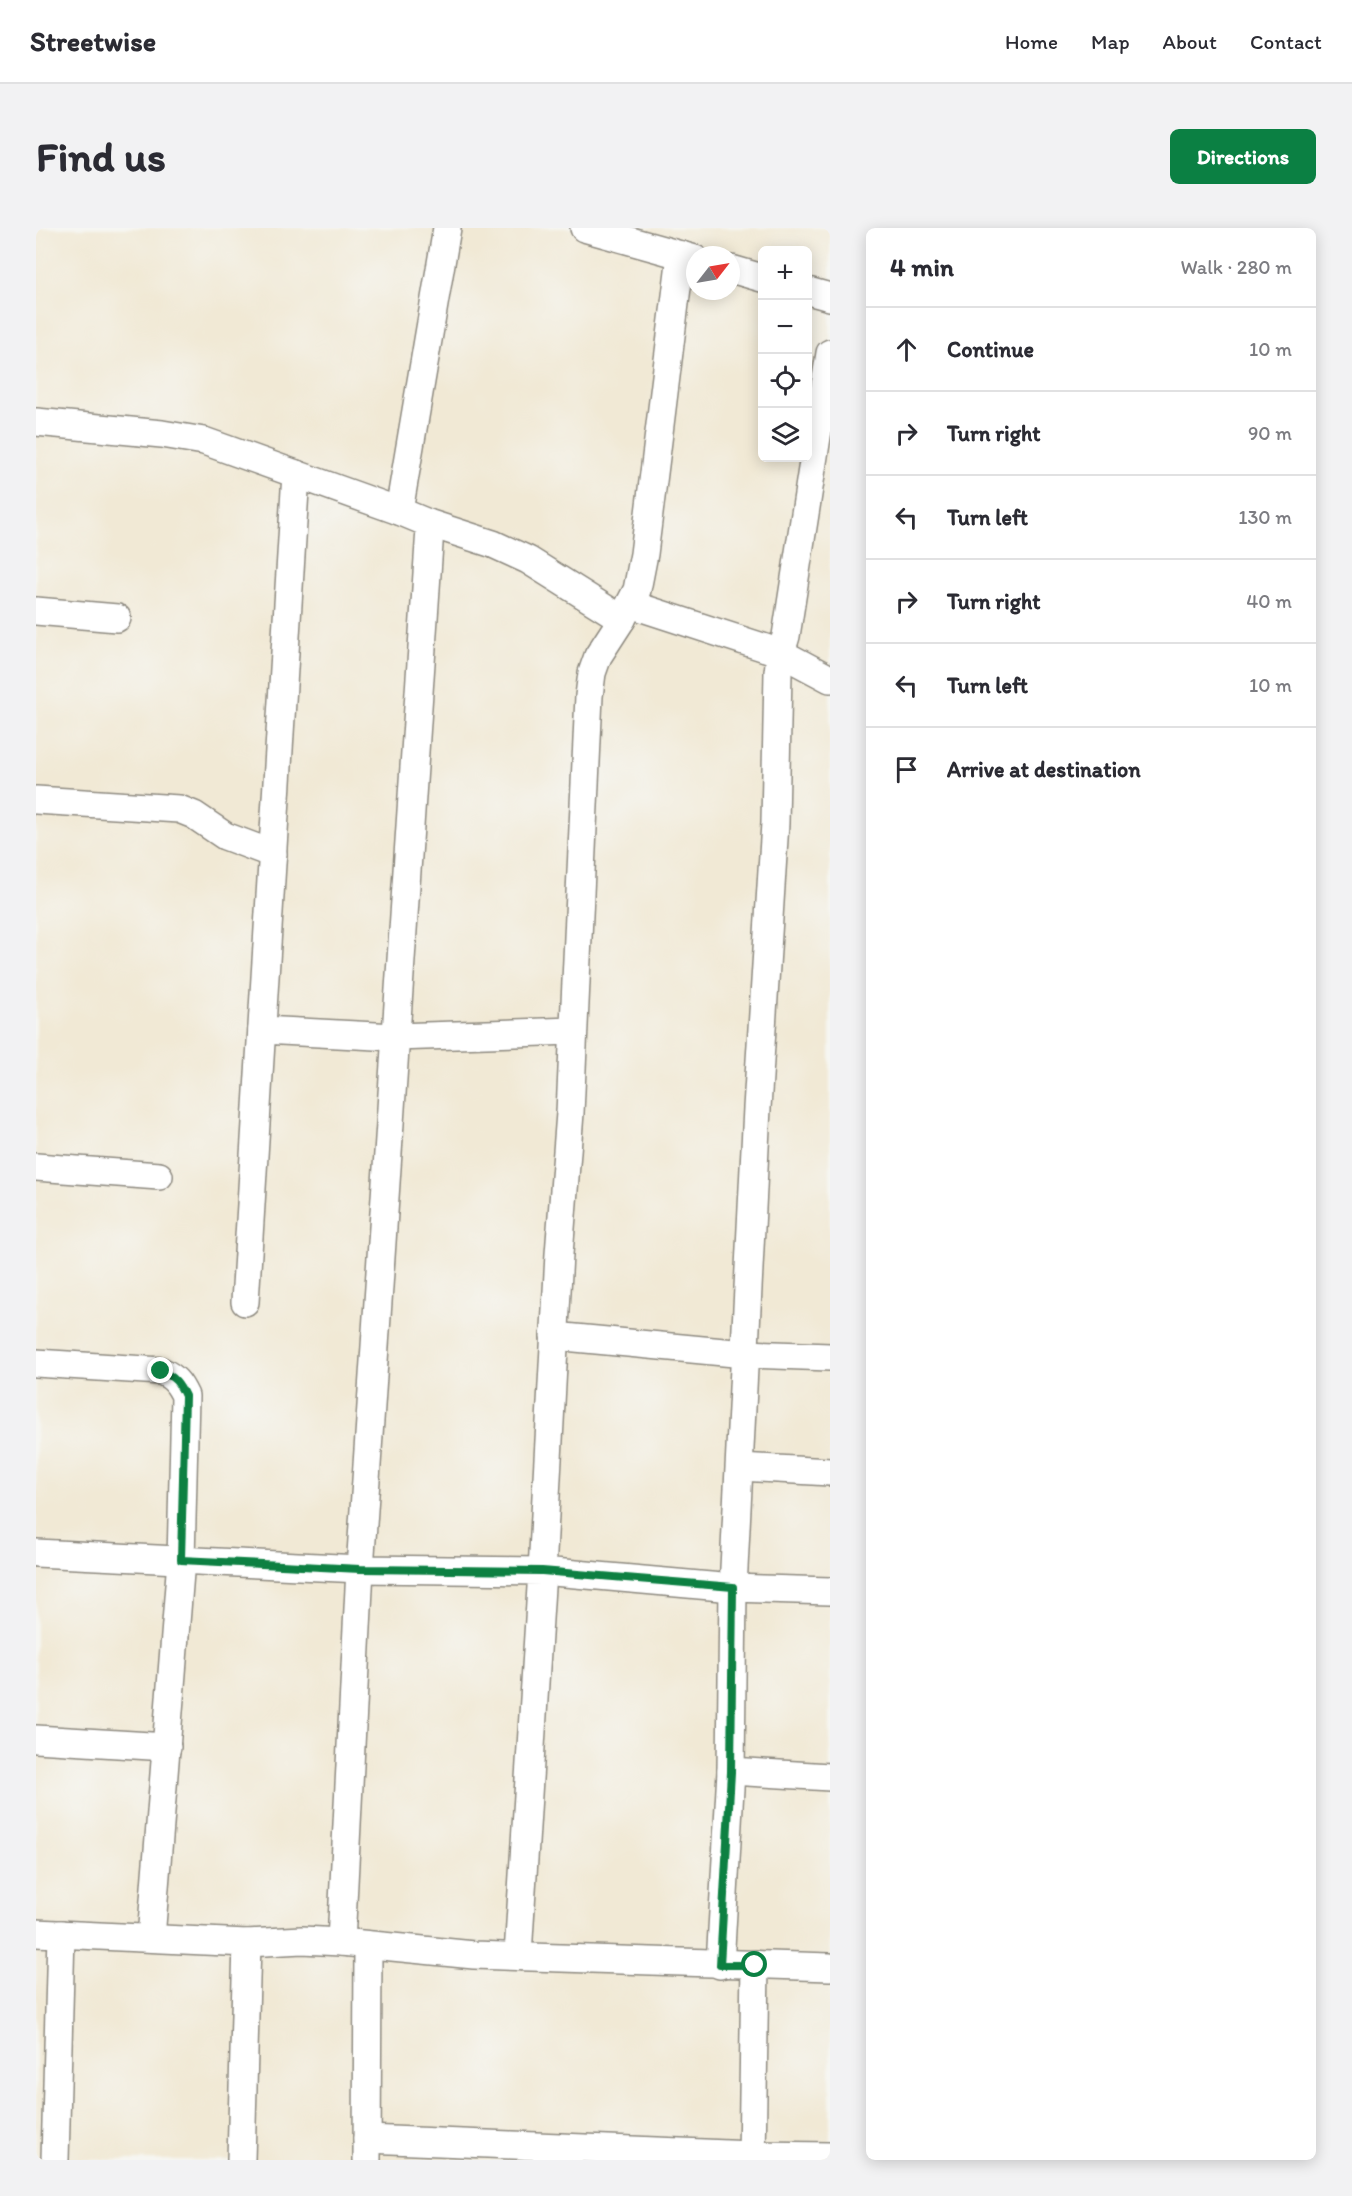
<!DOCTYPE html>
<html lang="en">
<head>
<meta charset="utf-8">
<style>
  :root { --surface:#fff; --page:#f2f2f3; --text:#2b2b33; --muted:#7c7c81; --line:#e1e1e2; --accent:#0b8043 }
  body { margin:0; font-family:Itim,sans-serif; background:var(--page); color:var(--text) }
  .controls { position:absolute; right:18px; top:18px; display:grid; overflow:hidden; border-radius:9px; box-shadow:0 3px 15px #0003 }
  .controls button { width:54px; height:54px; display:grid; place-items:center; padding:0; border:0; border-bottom:2px solid var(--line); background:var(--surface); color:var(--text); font:30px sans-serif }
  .compass { position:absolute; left:650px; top:18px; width:54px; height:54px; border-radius:50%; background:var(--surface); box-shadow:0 3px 15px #0003; rotate:59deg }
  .stop { position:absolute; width:18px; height:18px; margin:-14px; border:4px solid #0b8043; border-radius:50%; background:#fff }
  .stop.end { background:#0b8043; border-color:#fff; box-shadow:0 2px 6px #0008 }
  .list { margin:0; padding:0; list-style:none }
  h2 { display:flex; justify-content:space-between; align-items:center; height:78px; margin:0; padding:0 24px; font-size:26px }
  h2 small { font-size:20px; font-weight:400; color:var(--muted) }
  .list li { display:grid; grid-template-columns:39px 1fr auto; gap:18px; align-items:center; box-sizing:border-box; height:84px; padding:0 24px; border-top:2px solid var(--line) }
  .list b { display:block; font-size:22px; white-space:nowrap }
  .list em { font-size:20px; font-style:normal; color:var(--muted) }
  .icon { flex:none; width:33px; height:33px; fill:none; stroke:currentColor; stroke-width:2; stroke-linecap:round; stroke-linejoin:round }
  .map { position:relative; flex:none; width:794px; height:1932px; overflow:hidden; border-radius:9px }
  header { display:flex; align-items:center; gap:36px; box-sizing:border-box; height:84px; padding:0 30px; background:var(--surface); border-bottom:2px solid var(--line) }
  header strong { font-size:28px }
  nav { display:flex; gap:33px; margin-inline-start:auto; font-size:21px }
  .intro { display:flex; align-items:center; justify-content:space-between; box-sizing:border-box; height:144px; padding:0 36px }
  h1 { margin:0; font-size:42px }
  .button { padding:15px 27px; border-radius:9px; background:var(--accent); color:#fff; font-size:21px; font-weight:700 }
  main { display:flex; gap:36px; padding:0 36px }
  aside { flex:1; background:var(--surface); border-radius:9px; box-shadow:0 3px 15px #0003 }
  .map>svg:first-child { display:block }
</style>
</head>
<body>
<header>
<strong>Streetwise</strong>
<nav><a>Home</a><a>Map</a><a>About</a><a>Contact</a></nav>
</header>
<div class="intro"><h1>Find us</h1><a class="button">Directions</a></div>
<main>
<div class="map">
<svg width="794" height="1932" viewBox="0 0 794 1932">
  <rect width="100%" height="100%" fill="#f6f6f2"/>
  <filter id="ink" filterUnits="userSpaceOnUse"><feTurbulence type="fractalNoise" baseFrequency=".0167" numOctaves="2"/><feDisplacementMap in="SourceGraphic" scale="12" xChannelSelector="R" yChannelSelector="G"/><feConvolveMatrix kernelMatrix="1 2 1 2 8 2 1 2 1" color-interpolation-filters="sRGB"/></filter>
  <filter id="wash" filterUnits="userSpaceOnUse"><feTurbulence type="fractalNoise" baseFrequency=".008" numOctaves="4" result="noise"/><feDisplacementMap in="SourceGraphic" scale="24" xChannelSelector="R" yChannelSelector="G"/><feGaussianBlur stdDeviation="1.35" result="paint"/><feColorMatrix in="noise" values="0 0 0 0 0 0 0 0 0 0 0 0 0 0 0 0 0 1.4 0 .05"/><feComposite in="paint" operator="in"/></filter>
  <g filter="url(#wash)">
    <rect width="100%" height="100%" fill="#f1e9d5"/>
  </g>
  <g filter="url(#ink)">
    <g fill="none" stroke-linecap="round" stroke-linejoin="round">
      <g stroke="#8e8a80" stroke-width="30">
        <g id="street">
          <polyline points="548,0 659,31"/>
          <polyline points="645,27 608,326 601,362 586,391 562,428 556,445 553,468 534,885 523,1026 506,1343 697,1360 794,1363"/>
          <polyline points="695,41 726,50"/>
          <polyline points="772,63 794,69"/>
          <polyline points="0,194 126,206 168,213 363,283 392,295 394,301 324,1341 305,1714"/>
          <polyline points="363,283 411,0"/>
          <polyline points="392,295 457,316 492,332 586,391"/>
          <polyline points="594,376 745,425 794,451"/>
          <polyline points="0,383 81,390"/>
          <polyline points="0,572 143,581 158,587 189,608 237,626"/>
          <polyline points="226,802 359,809 537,803"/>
          <polyline points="0,939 123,948"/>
          <polyline points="209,1074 260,246"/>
          <polyline points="518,1108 709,1126 794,1129"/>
          <path d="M 0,1135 L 125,1143 C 138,1149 143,1155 149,1168 L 145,1332 L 115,1710"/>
          <polyline points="704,1239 794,1244"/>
          <polyline points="0,1325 324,1341 506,1343 482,1727"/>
          <polyline points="0,1511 131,1519"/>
          <polyline points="695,1543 794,1549"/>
          <polyline points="0,1705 211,1715 266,1712 305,1714 438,1727 794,1739"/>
          <polyline points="684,1737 695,1543 697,1360 721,880 739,595 742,444 744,428 750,408 794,125"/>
          <polyline points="331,1911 716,1927 794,1928"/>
          <polyline points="19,1932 25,1706"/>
          <polyline points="205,1932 211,1715"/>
          <polyline points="331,1932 332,1717"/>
          <polyline points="716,1932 719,1736"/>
        </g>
      </g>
      <use href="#street" stroke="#fff" stroke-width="27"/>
    </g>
  </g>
  <g fill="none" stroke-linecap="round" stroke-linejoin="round" filter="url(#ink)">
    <path stroke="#0b8043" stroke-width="8" d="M 125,1143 C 139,1149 143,1155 149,1168 L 145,1332 L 324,1341 L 506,1343 L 697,1359 L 695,1544 L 684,1737 L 719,1737"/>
  </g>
</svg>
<div class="controls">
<button>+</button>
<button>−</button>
<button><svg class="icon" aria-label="locate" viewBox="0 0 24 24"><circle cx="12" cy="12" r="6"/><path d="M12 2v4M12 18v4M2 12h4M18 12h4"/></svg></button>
<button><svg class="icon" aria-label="layers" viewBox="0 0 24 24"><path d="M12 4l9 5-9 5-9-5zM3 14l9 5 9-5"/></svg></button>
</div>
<svg class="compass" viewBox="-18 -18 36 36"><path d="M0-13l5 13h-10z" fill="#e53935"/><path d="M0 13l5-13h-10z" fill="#7c7c81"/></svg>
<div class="stop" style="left:719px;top:1737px"></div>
<div class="stop end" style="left:125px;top:1143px"></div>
</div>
<aside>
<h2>4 min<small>Walk · 280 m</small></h2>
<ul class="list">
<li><svg class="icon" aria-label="ahead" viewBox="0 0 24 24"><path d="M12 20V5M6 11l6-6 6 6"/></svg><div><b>Continue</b></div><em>10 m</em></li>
<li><svg class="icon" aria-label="right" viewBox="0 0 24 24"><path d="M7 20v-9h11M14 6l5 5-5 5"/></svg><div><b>Turn right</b></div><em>90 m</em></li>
<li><svg class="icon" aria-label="left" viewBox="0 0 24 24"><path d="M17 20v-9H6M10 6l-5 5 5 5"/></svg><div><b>Turn left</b></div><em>130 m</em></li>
<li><svg class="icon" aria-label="right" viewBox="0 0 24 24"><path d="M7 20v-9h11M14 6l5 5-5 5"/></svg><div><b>Turn right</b></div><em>40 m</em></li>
<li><svg class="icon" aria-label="left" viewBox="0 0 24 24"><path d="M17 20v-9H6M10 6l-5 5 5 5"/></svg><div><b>Turn left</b></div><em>10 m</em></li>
<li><svg class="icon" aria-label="arrive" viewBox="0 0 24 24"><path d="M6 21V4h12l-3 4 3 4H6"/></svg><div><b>Arrive at destination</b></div></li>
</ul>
</aside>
</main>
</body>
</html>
